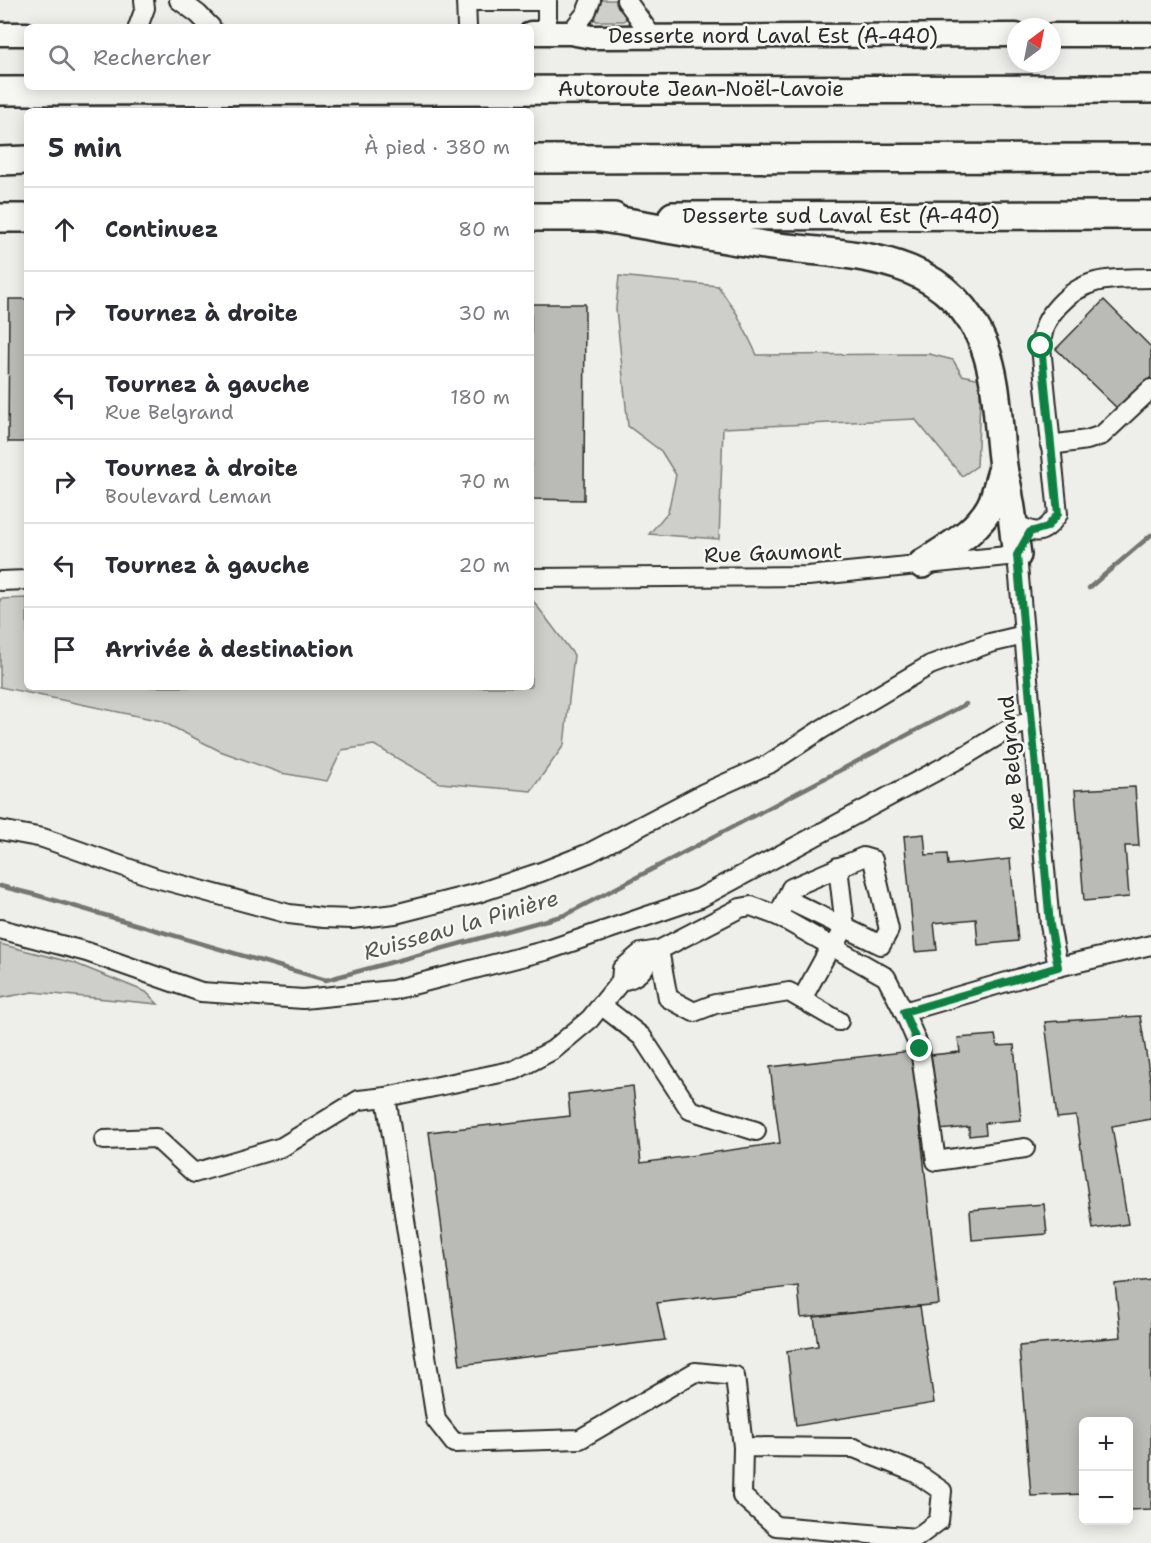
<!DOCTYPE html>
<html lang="fr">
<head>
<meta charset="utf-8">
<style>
  :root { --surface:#fff; --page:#f2f2f3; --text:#2b2b33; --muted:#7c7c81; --line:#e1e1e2 }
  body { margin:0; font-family:"Shantell Sans",sans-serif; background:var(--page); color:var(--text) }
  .controls { position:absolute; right:18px; bottom:18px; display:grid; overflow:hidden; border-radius:9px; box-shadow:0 3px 15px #0003 }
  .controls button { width:54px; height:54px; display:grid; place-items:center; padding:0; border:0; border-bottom:2px solid var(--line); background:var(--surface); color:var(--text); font:30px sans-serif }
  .compass { position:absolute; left:1007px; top:18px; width:54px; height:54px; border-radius:50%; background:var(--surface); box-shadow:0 3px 15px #0003; rotate:32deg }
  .stop { position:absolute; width:18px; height:18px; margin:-14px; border:4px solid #0b8043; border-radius:50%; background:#fff }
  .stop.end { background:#0b8043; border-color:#fff; box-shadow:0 2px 6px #0008 }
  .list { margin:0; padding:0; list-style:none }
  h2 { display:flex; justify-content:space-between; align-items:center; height:78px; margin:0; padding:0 24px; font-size:26px }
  h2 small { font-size:20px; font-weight:400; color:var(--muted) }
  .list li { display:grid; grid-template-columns:39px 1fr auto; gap:18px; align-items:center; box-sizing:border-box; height:84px; padding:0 24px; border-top:2px solid var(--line) }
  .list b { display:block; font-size:22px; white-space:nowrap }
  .list p { margin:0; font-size:20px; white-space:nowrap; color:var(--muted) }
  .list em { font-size:20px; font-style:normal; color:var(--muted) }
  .icon { flex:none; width:33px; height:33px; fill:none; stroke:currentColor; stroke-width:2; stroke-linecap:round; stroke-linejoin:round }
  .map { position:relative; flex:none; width:1151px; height:1543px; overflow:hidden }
  .search { position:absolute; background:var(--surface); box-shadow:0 3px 15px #0003; left:24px; top:24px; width:510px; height:66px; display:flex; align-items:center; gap:15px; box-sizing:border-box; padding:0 21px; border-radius:9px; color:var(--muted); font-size:22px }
  .panel { position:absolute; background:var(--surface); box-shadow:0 3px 15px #0003; left:24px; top:108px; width:510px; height:582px; border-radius:9px }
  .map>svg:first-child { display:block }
</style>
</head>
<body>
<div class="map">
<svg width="1151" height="1543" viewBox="0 0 1151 1543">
  <rect width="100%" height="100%" fill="#eeeeea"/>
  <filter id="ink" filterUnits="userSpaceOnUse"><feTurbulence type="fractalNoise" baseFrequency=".0167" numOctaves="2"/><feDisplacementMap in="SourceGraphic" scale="12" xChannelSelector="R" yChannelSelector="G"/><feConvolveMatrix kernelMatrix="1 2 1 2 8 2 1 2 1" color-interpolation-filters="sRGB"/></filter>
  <g filter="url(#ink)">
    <g fill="#cececa" stroke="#7c7c7a" stroke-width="1.5">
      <polygon points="602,0 616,0 627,17 624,21 596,21 594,18"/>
      <polygon points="619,276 718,286 737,314 757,355 929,354 953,360 962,375 981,379 977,466 962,476 915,419 723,428 719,539 649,534 668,512 676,475 661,451 628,426 616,309"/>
      <polygon points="27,598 27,687 531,687 531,598 574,655 564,745 531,791 440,783 374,745 342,750 327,781 281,773 220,751 161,721 0,687 0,599"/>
      <polygon points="0,944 74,963 146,992 158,1004 33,992 0,998"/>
    </g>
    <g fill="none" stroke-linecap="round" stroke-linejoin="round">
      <g stroke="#757573" stroke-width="4.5">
        <polyline points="1089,588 1151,535"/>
        <polyline points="0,886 36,895 326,980 565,915 966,704"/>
      </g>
    </g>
    <g fill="#babab7" stroke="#2b2b2b" stroke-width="1.5">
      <polygon points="9,299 27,299 27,442 8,442"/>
      <polygon points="1104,300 1151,347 1151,377 1119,410 1056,349"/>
      <polygon points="531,304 585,304 584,500 531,499"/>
      <polygon points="1135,787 1139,846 1125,846 1129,897 1084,901 1075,790"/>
      <polygon points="924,834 926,855 947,854 948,865 1010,859 1018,941 978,945 976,919 934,923 937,950 915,952 904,836"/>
      <polygon points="1140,1016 1151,1084 1151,1119 1112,1126 1128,1224 1093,1229 1076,1116 1057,1118 1045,1022"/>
      <polygon points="995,1035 997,1046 1014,1045 1021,1120 985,1123 986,1134 969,1136 969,1127 939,1130 931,1055 960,1052 958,1038"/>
      <polygon points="912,1051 939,1304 801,1318 798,1286 657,1303 665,1340 460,1365 429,1132 570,1116 568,1094 633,1086 641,1163 780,1143 770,1067"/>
      <polygon points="1044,1204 1047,1234 972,1240 970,1210"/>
      <polygon points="1151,1280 1151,1509 1128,1510 1128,1422 1084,1422 1084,1494 1031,1496 1019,1346 1121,1337 1115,1284"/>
      <polygon points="920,1306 934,1403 796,1426 787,1351 818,1346 814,1317"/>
    </g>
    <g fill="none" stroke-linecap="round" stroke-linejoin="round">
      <g stroke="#2b2b2b" stroke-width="22">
        <g id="minor">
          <polyline points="179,0 198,14 211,27"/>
          <polyline points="466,0 467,27"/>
          <polyline points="547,0 547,33"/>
          <polyline points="626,0 651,35"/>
          <polyline points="466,1 547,1"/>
          <polyline points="138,27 145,8 144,0"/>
          <polyline points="570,33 586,13 591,0"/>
          <polyline points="1050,445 1087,440 1102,435 1151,389"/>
          <path d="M 1013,522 C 1035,535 1042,537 1058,514 L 1041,347 C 1042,328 1047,318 1059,305 C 1087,275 1113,279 1151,278"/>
          <polyline points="1017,555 1050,925 1058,967"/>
          <polyline points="531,578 808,576 1017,555"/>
          <polyline points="0,581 27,580"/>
          <polyline points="0,830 43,838 156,878 289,914 323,918 352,919 395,914 478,893 541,872 589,853 704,793 769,764 822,729 930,665 990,643 1024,635"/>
          <polyline points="778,916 791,888 863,857 873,860 889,930 881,945 786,899"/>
          <polyline points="0,929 87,952 201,992 303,999 393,990 548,950 700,898 966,755 1012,727 1031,721"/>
          <path d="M 651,952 C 647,968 637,978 621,981 L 622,969 L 641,953 L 659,950"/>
          <polyline points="621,981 590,1019 553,1050 515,1070 386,1097 436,1420 454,1443 580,1439 695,1372 735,1376 743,1447 742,1496 776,1526 916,1538 939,1521 942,1491 916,1473 854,1448 743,1447"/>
          <polyline points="802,999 831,946 838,940 845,927 838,867"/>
          <polyline points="601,1005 642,1037 690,1110 756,1131"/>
          <polyline points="904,1012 1058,967 1151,945"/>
          <polyline points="839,1021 789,992 715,1004 694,1012 668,998 659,950 740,908 751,906 778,916 886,977 904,1012 920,1049 936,1161 1025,1148"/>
          <polyline points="104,1140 156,1138 194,1173 282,1147 359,1100 386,1097"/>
        </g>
      </g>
      <g stroke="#2b2b2b" stroke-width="27">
        <g id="major">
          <polyline points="531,33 570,33 592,37 1016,35"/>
          <polyline points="0,34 27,34"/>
          <polyline points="1052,35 1151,35"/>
        </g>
      </g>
      <g stroke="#2b2b2b" stroke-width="32">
        <g id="highway">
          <polyline points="0,91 1151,89"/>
          <polyline points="531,159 1151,158"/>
          <polyline points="0,161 27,160"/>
          <polyline points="673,216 1151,215"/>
          <polyline points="531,217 614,217"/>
          <path d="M 596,217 C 654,226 713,238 771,246 C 855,256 946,252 984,345 C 999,384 997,425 1003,466 C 1004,476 1008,486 1009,497 C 1013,516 1014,536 1017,555"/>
          <polyline points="0,218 27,218"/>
          <path d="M 922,564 C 948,547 980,531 993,501 C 997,490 999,479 1003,468"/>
        </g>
      </g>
      <use href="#minor" stroke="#f6f6f2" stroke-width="18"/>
      <use href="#major" stroke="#f6f6f2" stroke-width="22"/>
      <use href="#highway" stroke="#f6f6f2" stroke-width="27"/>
    </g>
  </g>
  <g fill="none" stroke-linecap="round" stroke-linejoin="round" filter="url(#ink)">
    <polyline stroke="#0b8043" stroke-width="8" points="920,1049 904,1012 1058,967 1050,925 1017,555 1030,532 1047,527 1058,514 1041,346"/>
  </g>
  <g text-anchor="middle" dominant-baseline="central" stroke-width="5" stroke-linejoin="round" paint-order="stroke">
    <g font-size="21" fill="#2b2b2b" stroke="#f6f6f2">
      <text x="773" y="36">Desserte nord Laval Est (A-440)</text>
      <text x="701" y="89">Autoroute Jean-Noël-Lavoie</text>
      <text x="841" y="216">Desserte sud Laval Est (A-440)</text>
      <text transform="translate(773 553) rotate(-2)">Rue Gaumont</text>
      <text transform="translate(1012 763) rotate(-95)">Rue Belgrand</text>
    </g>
    <g font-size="22" font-style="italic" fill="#565655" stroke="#f6f6f2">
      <text transform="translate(461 925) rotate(-16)">Ruisseau la Pinière</text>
    </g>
  </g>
</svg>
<div class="controls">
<button>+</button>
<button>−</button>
</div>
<svg class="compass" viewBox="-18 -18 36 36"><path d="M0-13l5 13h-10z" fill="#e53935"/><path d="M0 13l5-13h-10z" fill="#7c7c81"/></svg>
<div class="stop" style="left:1041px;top:346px"></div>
<div class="stop end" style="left:920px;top:1049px"></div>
<div class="search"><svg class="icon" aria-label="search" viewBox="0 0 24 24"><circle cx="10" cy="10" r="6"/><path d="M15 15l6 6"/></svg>Rechercher</div>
<section class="panel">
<h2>5 min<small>À pied · 380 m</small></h2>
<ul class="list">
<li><svg class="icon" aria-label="ahead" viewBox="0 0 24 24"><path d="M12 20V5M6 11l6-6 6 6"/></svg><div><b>Continuez</b></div><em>80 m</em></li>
<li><svg class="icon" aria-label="right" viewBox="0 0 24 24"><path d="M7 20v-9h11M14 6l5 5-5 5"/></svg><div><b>Tournez à droite</b></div><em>30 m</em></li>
<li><svg class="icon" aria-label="left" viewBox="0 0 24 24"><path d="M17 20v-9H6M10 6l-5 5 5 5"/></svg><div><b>Tournez à gauche</b><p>Rue Belgrand</p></div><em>180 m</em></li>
<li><svg class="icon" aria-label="right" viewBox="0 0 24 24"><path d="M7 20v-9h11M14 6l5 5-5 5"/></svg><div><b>Tournez à droite</b><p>Boulevard Leman</p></div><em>70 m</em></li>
<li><svg class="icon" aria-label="left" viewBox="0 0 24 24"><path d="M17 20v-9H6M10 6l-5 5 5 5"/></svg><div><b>Tournez à gauche</b></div><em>20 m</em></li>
<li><svg class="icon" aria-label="arrive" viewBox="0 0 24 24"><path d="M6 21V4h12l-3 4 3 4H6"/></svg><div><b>Arrivée à destination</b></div></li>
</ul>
</section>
</div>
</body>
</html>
